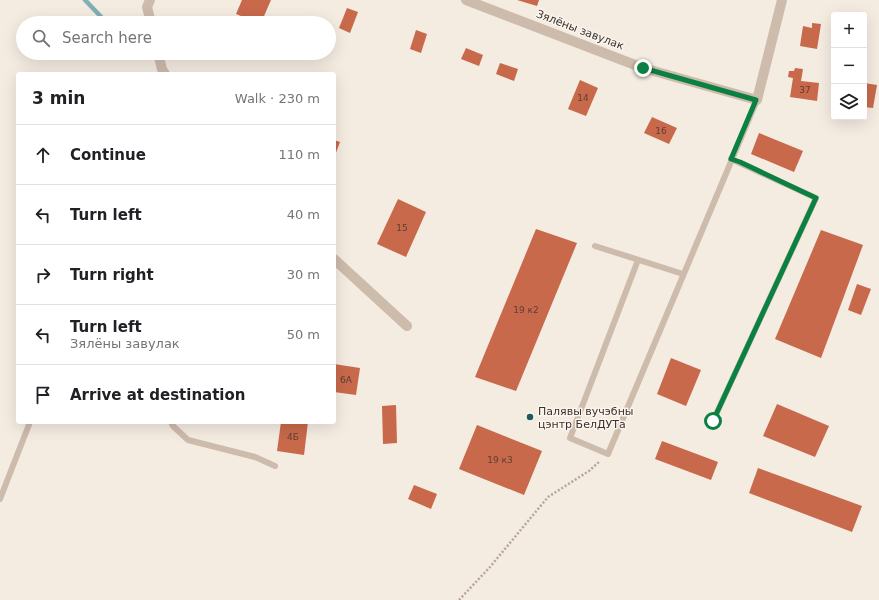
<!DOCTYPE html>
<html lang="en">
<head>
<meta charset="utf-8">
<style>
  :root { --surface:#fff; --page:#f2f2f2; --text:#202124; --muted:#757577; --line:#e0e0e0 }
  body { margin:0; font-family:"DejaVu Sans",sans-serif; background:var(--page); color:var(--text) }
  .controls { position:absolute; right:12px; top:12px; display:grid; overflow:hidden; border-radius:4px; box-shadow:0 4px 16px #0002 }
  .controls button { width:36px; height:36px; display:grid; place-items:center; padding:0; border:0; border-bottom:1px solid var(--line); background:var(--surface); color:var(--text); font:20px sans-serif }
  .stop { position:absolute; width:12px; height:12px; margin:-9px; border:3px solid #0b8043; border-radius:50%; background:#fff }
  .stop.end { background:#0b8043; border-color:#fff; box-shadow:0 1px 4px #0008 }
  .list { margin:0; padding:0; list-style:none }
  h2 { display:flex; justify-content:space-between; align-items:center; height:52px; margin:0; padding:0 16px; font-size:17px }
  h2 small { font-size:13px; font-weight:400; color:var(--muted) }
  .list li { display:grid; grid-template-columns:26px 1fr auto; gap:12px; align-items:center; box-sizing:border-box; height:60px; padding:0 16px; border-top:1px solid var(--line) }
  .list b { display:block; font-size:15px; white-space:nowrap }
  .list p { margin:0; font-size:13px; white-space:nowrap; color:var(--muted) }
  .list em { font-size:13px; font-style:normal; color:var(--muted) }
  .icon { flex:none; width:22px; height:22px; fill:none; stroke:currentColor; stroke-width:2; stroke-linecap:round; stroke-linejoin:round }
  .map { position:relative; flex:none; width:879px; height:600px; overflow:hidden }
  .search { position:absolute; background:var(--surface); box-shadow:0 4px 16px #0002; left:16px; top:16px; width:320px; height:44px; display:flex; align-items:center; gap:10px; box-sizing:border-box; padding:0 14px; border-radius:22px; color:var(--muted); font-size:15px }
  .panel { position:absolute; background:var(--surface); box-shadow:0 4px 16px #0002; left:16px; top:72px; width:320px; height:352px; border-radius:4px }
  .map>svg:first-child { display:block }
</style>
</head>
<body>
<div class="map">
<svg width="879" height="600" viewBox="0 0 879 600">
  <rect width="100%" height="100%" fill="#f4ebe1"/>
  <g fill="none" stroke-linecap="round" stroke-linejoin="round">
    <g stroke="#7fb0b2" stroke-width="4.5">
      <polyline points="85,0 107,23"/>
      <polyline points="136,53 140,57"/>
    </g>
  </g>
  <g fill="#c8694b">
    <polygon points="242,0 271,0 261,23 258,23 236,14"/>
    <polygon points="517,0 539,0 537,6"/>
    <polygon points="347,8 358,12 350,33 339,28"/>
    <polygon points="812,23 821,24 817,49 800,46 803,26 812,28"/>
    <polygon points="416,30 427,34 421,53 410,49"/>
    <polygon points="466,48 483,55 479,66 461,59"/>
    <polygon points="500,63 518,69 514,81 496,74"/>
    <polygon points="795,68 803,69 801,81 819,83 817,101 790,97 793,78 788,77 789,71 794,71"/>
    <polygon points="580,80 598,88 586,116 568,109"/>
    <polygon points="864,83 877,85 873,108 864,107"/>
    <polygon points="652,117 677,128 669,144 644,133"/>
    <polygon points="759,133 803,151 794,172 751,154"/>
    <polygon points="334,140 340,142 334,158"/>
    <polygon points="398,199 426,212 406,257 377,244"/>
    <polygon points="536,229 577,243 516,391 475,377"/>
    <polygon points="821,230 863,245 821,358 775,339"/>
    <polygon points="857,284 871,289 861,315 848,310"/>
    <polygon points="671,358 701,370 686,406 657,394"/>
    <polygon points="334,364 360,368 356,395 334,392"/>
    <polygon points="777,404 829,426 815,457 763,436"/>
    <polygon points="396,405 397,443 383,444 382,406"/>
    <polygon points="281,422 308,422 304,455 277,451"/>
    <polygon points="477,425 542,451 524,495 459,469"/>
    <polygon points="662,441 718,462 711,480 655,459"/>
    <polygon points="758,468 862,506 852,532 749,493"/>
    <polygon points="414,485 437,494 431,509 408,499"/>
  </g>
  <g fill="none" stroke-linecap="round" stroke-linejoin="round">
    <polyline stroke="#b9a596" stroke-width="2.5" stroke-dasharray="2 2" stroke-linecap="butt" points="459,600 490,567 548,497 589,471 600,461"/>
    <g stroke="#cdbbac" stroke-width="6">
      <polyline points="595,246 683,274"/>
      <polyline points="638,260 570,438 608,454 757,100"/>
      <polyline points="713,421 816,198 731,159"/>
      <polyline points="171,422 173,426 188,440 255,457 275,466"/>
      <polyline points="0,499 30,422"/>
    </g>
    <g stroke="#cdbbac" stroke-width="10">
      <polyline points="150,0 147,7 151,23"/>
      <polyline points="466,0 643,68 757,100 782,0"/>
      <polyline points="158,53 162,69 165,74"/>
      <polyline points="334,259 407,326"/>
    </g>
  </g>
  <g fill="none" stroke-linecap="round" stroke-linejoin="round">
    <polyline stroke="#0b8043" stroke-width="5" points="643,68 756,100 731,159 740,162 816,198 713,421"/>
  </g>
  <circle fill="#1f5a5e" stroke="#fbf5ee" stroke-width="1.5" cx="530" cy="417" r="4"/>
  <g text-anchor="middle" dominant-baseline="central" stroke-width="3" stroke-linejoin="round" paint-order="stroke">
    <g font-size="9" fill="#5e3e33">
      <text x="805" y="90">37</text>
      <text x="583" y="98">14</text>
      <text x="661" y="131">16</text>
      <text x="402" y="228">15</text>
      <text x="526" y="310">19 к2</text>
      <text x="346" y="380">6А</text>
      <text x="293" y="437">4Б</text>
      <text x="500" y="460">19 к3</text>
    </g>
    <g font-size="11" fill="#3b302b" stroke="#fbf5ee">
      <text transform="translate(580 30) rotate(21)">Зялёны завулак</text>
    </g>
    <g font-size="11" fill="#3b302b" stroke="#fbf5ee" text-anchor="start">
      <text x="538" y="411">Палявы вучэбны<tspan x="538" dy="13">цэнтр БелДУТа</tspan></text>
    </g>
  </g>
</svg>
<div class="controls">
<button>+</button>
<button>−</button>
<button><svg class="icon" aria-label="layers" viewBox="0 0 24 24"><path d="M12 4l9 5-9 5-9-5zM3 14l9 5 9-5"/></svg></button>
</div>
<div class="stop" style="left:713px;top:421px"></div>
<div class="stop end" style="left:643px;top:68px"></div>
<div class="search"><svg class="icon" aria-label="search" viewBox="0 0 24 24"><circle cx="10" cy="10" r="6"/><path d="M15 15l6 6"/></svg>Search here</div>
<section class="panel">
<h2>3 min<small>Walk · 230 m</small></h2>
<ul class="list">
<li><svg class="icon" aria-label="ahead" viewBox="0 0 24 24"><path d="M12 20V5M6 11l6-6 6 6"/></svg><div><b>Continue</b></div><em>110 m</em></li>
<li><svg class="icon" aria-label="left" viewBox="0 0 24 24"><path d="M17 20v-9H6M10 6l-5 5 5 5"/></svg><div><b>Turn left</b></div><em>40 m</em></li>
<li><svg class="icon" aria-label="right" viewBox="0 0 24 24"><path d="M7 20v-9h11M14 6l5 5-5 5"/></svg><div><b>Turn right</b></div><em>30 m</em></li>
<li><svg class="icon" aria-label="left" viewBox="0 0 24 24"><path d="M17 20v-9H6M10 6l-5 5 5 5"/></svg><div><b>Turn left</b><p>Зялёны завулак</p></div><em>50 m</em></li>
<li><svg class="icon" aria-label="arrive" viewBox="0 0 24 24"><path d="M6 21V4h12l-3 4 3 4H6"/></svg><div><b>Arrive at destination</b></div></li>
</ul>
</section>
</div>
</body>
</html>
